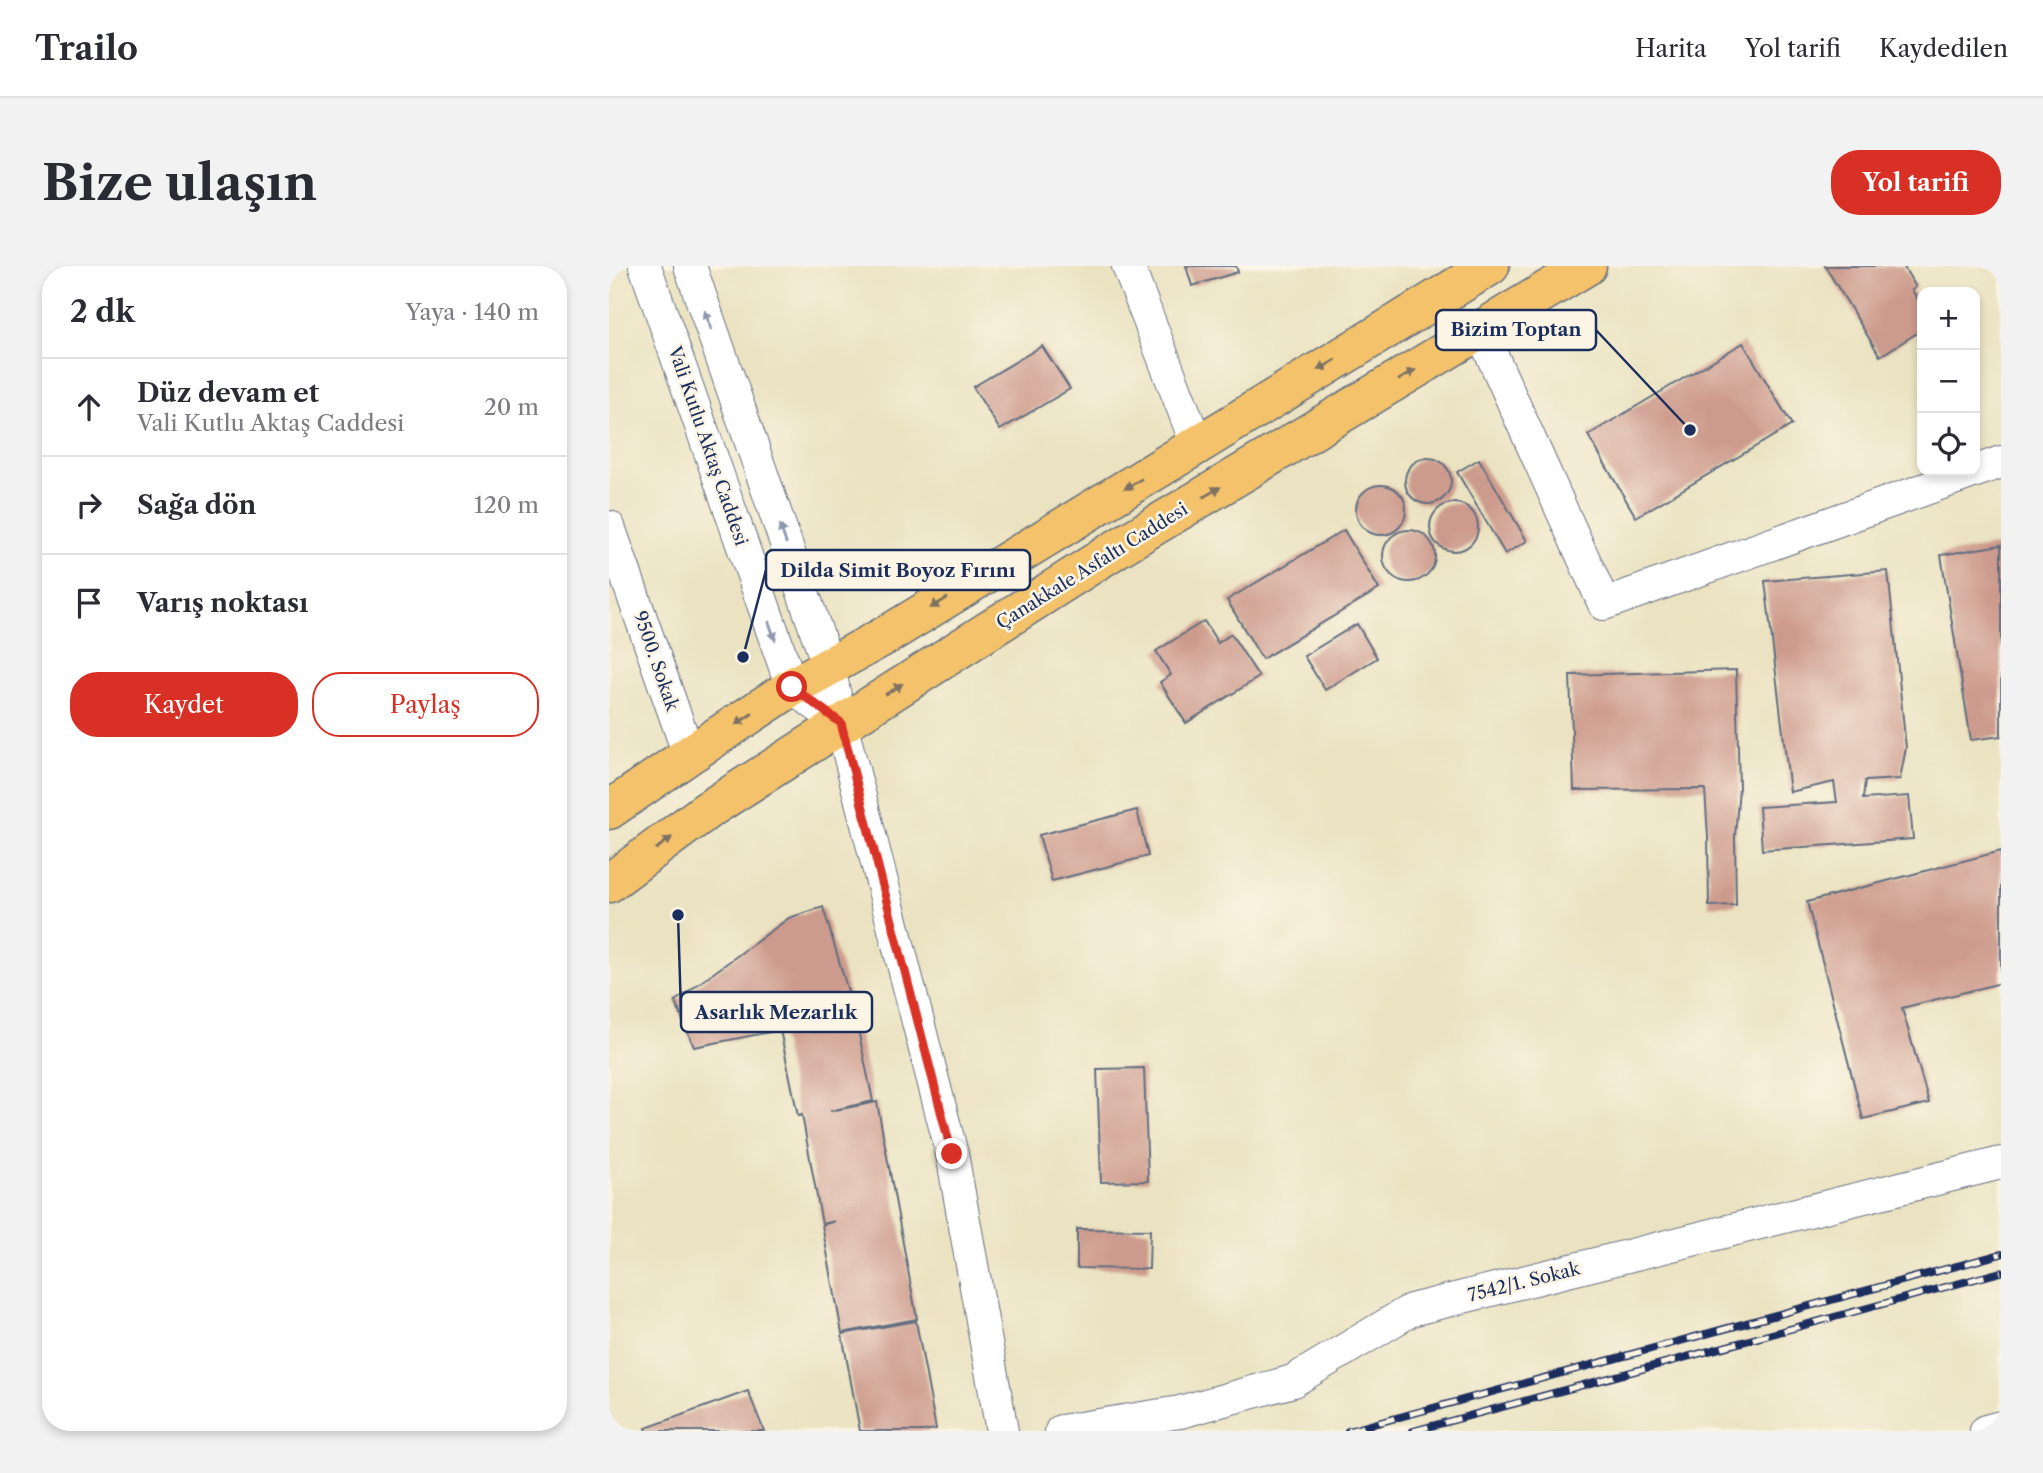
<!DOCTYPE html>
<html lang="tr">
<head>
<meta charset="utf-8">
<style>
  :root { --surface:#fff; --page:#f2f2f3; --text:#2b2b33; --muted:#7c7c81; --line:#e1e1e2; --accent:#d93025 }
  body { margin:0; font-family:"Libre Caslon Text",serif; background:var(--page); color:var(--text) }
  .controls { position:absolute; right:21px; top:21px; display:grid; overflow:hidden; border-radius:14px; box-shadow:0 4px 10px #0003 }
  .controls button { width:63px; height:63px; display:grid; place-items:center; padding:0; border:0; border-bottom:2px solid var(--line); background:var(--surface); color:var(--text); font:35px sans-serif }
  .stop { position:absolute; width:21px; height:21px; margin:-16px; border:5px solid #d93025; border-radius:50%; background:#fff }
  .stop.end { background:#d93025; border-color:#fff; box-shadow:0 2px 7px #0008 }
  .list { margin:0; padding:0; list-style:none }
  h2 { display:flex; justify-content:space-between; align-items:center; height:91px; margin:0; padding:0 28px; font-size:30px }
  h2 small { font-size:23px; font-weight:400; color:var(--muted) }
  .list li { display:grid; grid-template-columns:46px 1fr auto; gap:21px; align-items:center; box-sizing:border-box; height:98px; padding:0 28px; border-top:2px solid var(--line) }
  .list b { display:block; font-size:26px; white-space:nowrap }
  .list p { margin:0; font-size:23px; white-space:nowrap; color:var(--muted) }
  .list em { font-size:23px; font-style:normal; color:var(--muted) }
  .actions { display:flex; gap:14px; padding:21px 28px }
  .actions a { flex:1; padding:16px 0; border:2px solid var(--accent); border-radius:28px; text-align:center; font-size:24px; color:var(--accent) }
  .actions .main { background:var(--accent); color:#fff }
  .icon { flex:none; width:38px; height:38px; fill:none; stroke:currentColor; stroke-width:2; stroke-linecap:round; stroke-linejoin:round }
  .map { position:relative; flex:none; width:1392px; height:1165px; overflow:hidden; border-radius:28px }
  header { display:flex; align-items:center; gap:42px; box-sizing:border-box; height:98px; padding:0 35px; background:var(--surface); border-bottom:2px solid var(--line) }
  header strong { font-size:33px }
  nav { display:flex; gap:38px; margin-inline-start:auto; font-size:24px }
  .intro { display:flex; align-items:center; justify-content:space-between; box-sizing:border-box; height:168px; padding:0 42px }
  h1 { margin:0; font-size:49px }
  .button { padding:18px 32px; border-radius:28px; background:var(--accent); color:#fff; font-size:24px; font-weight:700 }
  main { display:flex; gap:42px; padding:0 42px }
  aside { flex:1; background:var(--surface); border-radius:28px; box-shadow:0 4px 10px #0003 }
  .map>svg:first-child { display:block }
</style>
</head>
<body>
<header>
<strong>Trailo</strong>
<nav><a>Harita</a><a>Yol tarifi</a><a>Kaydedilen</a></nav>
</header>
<div class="intro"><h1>Bize ulaşın</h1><a class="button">Yol tarifi</a></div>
<main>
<aside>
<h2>2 dk<small>Yaya · 140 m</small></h2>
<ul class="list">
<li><svg class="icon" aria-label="ahead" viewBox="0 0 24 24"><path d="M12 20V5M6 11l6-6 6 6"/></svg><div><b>Düz devam et</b><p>Vali Kutlu Aktaş Caddesi</p></div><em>20 m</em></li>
<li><svg class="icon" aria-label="right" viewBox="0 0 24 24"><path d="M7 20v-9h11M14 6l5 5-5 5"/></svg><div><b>Sağa dön</b></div><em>120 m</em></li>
<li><svg class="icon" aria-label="arrive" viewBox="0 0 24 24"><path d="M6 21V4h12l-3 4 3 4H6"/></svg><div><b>Varış noktası</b></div></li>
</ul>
<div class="actions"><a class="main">Kaydet</a><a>Paylaş</a></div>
</aside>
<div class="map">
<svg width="1392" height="1165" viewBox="0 0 1392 1165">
  <rect width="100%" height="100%" fill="#fcf5e5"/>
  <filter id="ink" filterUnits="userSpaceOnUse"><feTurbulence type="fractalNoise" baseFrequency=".0143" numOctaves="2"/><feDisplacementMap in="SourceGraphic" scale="14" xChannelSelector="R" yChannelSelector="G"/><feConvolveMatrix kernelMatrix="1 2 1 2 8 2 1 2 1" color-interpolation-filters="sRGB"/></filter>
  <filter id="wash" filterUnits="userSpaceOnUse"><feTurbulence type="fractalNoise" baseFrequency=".00686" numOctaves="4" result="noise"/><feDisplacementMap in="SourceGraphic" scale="28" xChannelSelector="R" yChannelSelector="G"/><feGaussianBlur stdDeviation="1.57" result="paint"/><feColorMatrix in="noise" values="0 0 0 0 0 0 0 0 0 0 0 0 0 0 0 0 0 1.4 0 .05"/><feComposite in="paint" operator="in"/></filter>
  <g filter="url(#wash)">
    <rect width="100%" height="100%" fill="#eae2c0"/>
    <g id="blocks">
      <g fill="#cd9b8d">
        <polygon points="577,0 627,0 629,6 583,20"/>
        <polygon points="1216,0 1294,0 1307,21 1303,24 1313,41 1313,64 1271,90"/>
        <polygon points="1134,77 1183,159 1027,251 979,169"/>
        <polygon points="433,80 461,123 391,164 364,121"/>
        <circle cx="819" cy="215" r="23"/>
        <polygon points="870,193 918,275 896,288 848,206"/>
        <circle cx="772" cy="244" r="25"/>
        <circle cx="845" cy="261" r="24"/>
        <polygon points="735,264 770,323 653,393 618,334"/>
        <circle cx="800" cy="290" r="26"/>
        <polygon points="1392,279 1392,470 1362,474 1332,289"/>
        <polygon points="1279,305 1297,482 1291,513 1256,515 1254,533 1300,530 1304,573 1153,584 1150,541 1228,536 1225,516 1181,526 1156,315"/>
        <polygon points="595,355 609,377 622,368 650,411 577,457 551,416 562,409 547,385"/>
        <polygon points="748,358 768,392 716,424 695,390"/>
        <polygon points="1127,404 1130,521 1126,571 1127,639 1100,640 1099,571 1096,523 965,524 961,409"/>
        <polygon points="528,544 539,590 443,615 430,569"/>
        <polygon points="1392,585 1392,717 1293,742 1320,837 1254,853 1198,636"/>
        <polygon points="214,641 246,749 264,835 221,845 268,836 308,1053 233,1067 213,959 226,955 213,958 193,849 189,850 171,764 85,781 66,735 180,652"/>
        <polygon points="535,802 539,915 492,916 488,803"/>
        <polygon points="468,963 541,964 540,1003 468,1002"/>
        <polygon points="307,1055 327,1163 314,1165 251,1165 233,1068"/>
        <polygon points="139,1125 155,1165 38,1165 37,1162"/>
      </g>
    </g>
  </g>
  <g filter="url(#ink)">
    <use href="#blocks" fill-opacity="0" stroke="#636e80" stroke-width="2"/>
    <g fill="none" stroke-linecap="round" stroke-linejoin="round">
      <g stroke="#636e80" stroke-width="34">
        <g id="minor">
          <polyline points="36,0 183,421 232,457"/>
          <polyline points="81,0 220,402 232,457 343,888 393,1165"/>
          <polyline points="519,0 588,179"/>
          <polyline points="872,65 995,338 1392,196"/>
          <polyline points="0,261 80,489"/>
          <polyline points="452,1165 571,1146 684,1115 802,1044 1392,897"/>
          <polyline points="1377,1165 1392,1161"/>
        </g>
      </g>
      <g stroke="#636e80" stroke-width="41">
        <g id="highway">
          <polyline points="0,544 80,489 183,421 281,367 881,0"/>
          <polyline points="0,617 97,545 507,283 978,0"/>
        </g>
      </g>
      <use href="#minor" stroke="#fff" stroke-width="32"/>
      <use href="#highway" stroke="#f3c26a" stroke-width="38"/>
      <g stroke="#1b2f5e" stroke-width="8">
        <g id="rail">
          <polyline points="739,1165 1392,988"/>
          <polyline points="804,1165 1392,1006"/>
        </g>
      </g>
      <use href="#rail" stroke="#fcf5e5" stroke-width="5" stroke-dasharray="16" stroke-linecap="butt"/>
    </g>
    <defs><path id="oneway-solid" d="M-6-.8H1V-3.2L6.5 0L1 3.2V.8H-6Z" transform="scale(1.75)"/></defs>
    <g fill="#8d97ae">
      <use href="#oneway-solid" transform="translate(99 54) rotate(-109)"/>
      <use href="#oneway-solid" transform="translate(174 268) rotate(-109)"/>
      <use href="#oneway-solid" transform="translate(163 365) rotate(71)"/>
    </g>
    <g fill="#7c7163">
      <use href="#oneway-solid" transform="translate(718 99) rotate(149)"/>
      <use href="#oneway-solid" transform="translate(798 109) rotate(-31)"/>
      <use href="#oneway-solid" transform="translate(524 218) rotate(149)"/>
      <use href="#oneway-solid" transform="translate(603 226) rotate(-31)"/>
      <use href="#oneway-solid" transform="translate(330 337) rotate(149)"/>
      <use href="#oneway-solid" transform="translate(285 423) rotate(-32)"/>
      <use href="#oneway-solid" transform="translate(135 453) rotate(147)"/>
      <use href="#oneway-solid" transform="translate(55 577) rotate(-37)"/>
    </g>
  </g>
  <g fill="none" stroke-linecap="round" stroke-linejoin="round" filter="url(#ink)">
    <polyline stroke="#d93025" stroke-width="9" points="183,421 232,457 343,888"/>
  </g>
  <g text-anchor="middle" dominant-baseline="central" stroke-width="5" stroke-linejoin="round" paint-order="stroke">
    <g font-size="18" fill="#1b2f5e" stroke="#fcf5e5">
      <text transform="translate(99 180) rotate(71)">Vali Kutlu Aktaş Caddesi</text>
      <text transform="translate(483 300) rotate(-32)">Çanakkale Asfaltı Caddesi</text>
      <text transform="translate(47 395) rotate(71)">9500. Sokak</text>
      <text transform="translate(915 1016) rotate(-14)">7542/1. Sokak</text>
    </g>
  </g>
  <path fill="none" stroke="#1b2f5e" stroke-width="2.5" d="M1081 164L987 64M134 391L157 304M69 649L72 746"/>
  <g fill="#1b2f5e" stroke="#fcf5e5" stroke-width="2.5">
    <circle cx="1081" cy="164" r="7"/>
    <circle cx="134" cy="391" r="7"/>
    <circle cx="69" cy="649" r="7"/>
  </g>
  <g fill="#fcf5e5" stroke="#1b2f5e" stroke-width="2.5">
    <rect x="827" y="44" width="160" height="40" rx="7"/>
    <rect x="157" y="284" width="264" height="40" rx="7"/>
    <rect x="72" y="726" width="191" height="40" rx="7"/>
  </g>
  <g font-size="19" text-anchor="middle" font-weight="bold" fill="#1b2f5e">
    <text x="907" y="70">Bizim Toptan</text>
    <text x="289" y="311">Dilda Simit Boyoz Fırını</text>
    <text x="167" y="753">Asarlık Mezarlık</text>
  </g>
</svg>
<div class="controls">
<button>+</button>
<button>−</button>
<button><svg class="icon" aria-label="locate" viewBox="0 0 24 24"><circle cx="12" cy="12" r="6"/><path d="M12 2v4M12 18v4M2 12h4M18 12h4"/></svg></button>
</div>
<div class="stop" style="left:183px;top:421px"></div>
<div class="stop end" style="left:343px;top:888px"></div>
</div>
</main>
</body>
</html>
